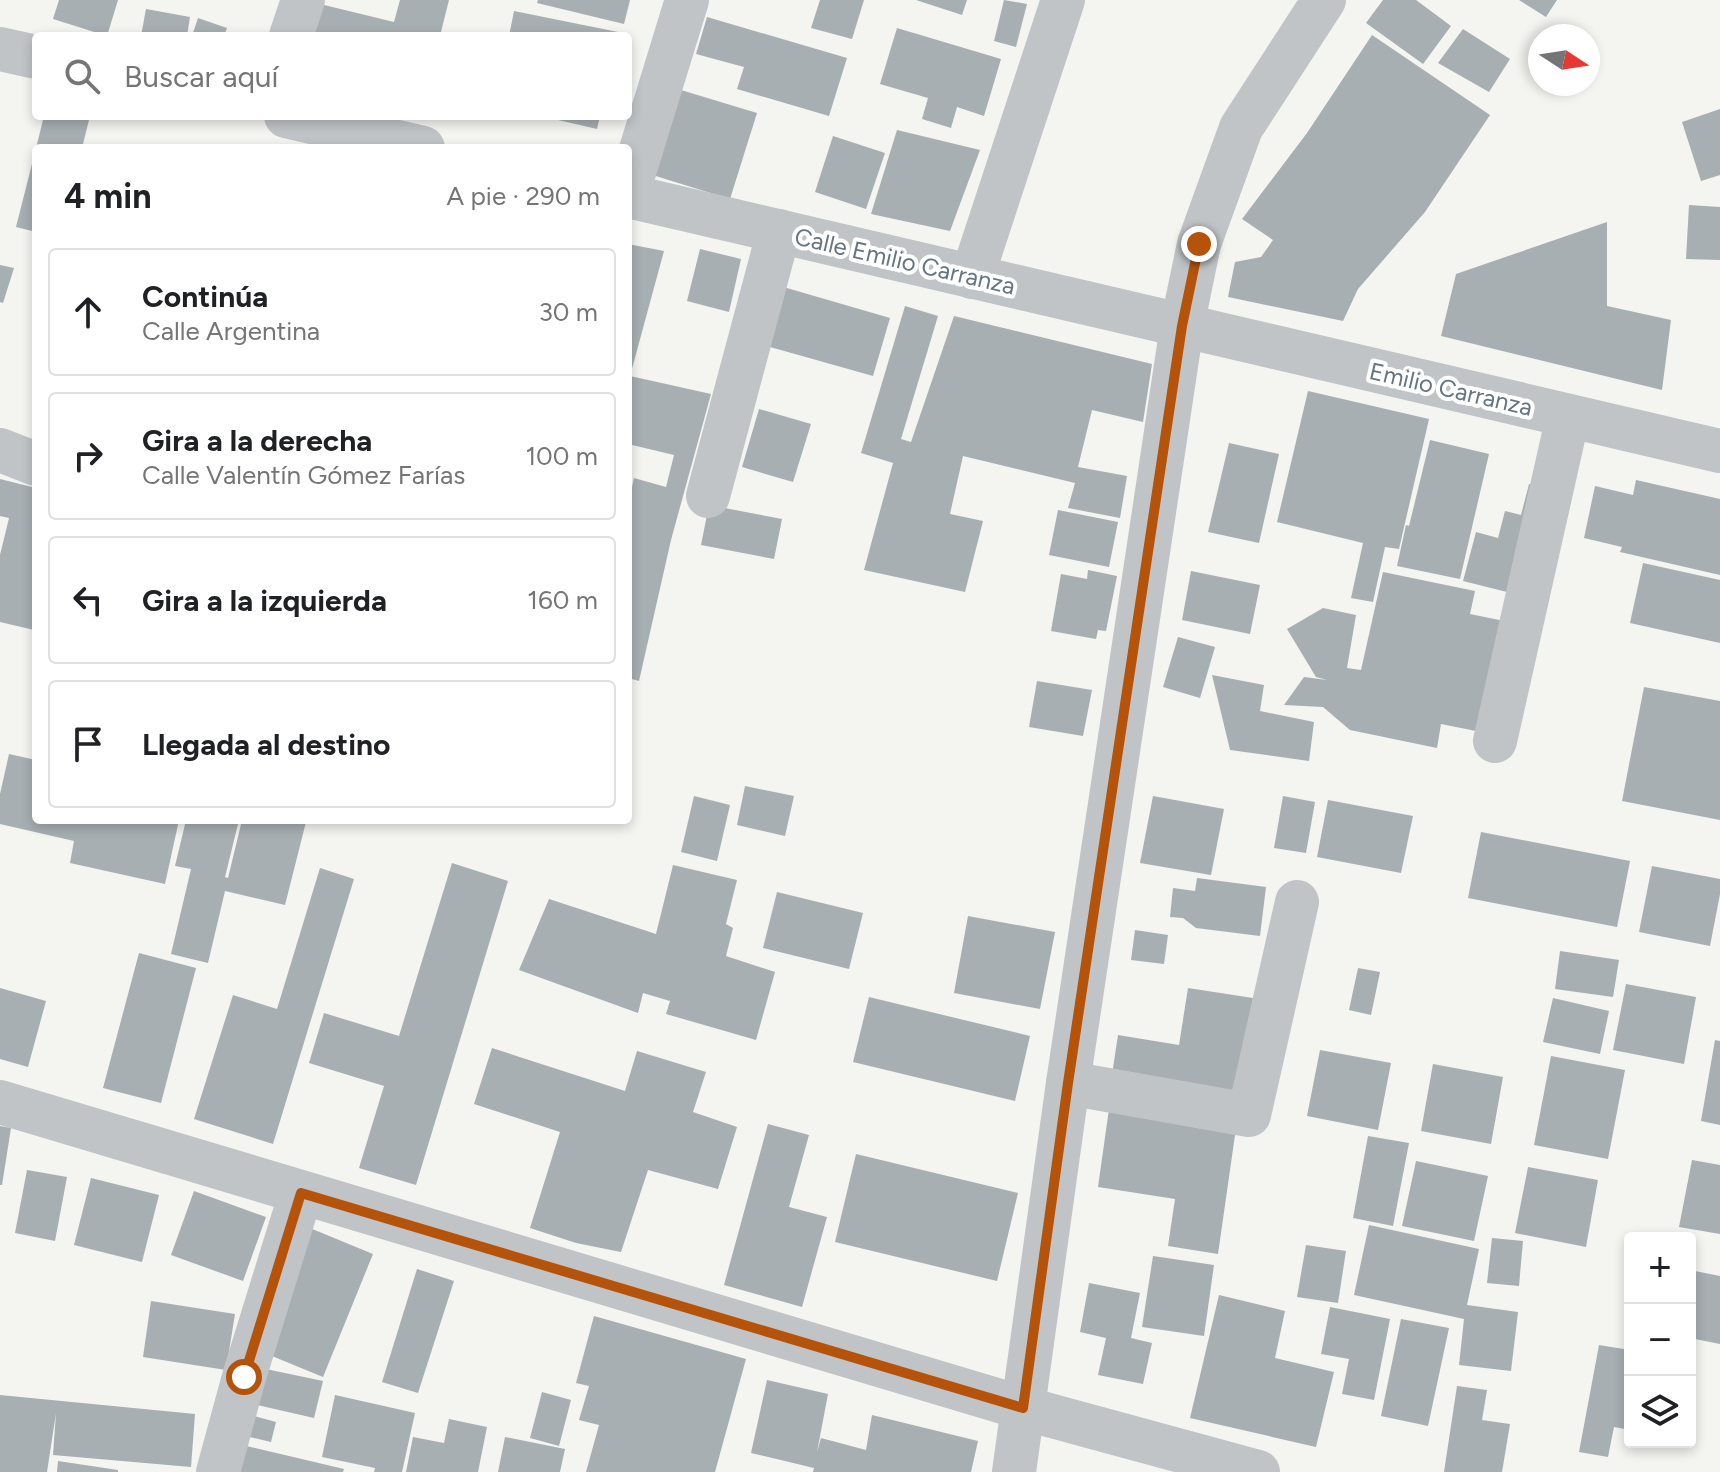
<!DOCTYPE html>
<html lang="es">
<head>
<meta charset="utf-8">
<style>
  :root { --surface:#fff; --page:#f6f6f6; --text:#202124; --muted:#757577; --line:#e0e0e0 }
  body { margin:0; font-family:Figtree,sans-serif; background:var(--page); color:var(--text) }
  .controls { position:absolute; right:24px; bottom:24px; display:grid; overflow:hidden; border-radius:8px; box-shadow:0 4px 12px #0003 }
  .controls button { width:72px; height:72px; display:grid; place-items:center; padding:0; border:0; border-bottom:2px solid var(--line); background:var(--surface); color:var(--text); font:40px sans-serif }
  .compass { position:absolute; left:1528px; top:24px; width:72px; height:72px; border-radius:50%; background:var(--surface); box-shadow:0 4px 12px #0003; rotate:102deg }
  .stop { position:absolute; width:24px; height:24px; margin:-18px; border:6px solid #b45309; border-radius:50%; background:#fff }
  .stop.end { background:#b45309; border-color:#fff; box-shadow:0 2px 8px #0008 }
  .list { margin:0; padding:0; list-style:none }
  h2 { display:flex; justify-content:space-between; align-items:center; height:104px; margin:0; padding:0 32px; font-size:34px }
  h2 small { font-size:26px; font-weight:400; color:var(--muted) }
  .list li { display:grid; grid-template-columns:52px 1fr auto; gap:24px; align-items:center; box-sizing:border-box; height:128px; margin:0 16px 16px; padding:0 16px; border:2px solid var(--line); border-radius:8px }
  .list b { display:block; font-size:30px; white-space:nowrap }
  .list p { margin:0; font-size:26px; white-space:nowrap; color:var(--muted) }
  .list em { font-size:26px; font-style:normal; color:var(--muted) }
  .icon { flex:none; width:44px; height:44px; fill:none; stroke:currentColor; stroke-width:2; stroke-linecap:round; stroke-linejoin:round }
  .map { position:relative; flex:none; width:1720px; height:1472px; overflow:hidden }
  .search { position:absolute; background:var(--surface); box-shadow:0 4px 12px #0003; left:32px; top:32px; width:600px; height:88px; display:flex; align-items:center; gap:20px; box-sizing:border-box; padding:0 28px; border-radius:8px; color:var(--muted); font-size:30px }
  .panel { position:absolute; background:var(--surface); box-shadow:0 4px 12px #0003; left:32px; top:144px; width:600px; height:680px; border-radius:8px }
  .map>svg:first-child { display:block }
</style>
</head>
<body>
<div class="map">
<svg width="1720" height="1472" viewBox="0 0 1720 1472">
  <rect width="100%" height="100%" fill="#f4f4f1"/>
  <g fill="#a7afb3">
    <polygon points="59,0 118,0 107,36 53,19"/>
    <polygon points="400,0 449,0 440,36 312,36 320,4 394,22"/>
    <polygon points="538,0 630,0 624,24 537,3"/>
    <polygon points="820,0 864,0 852,39 811,28"/>
    <polygon points="916,0 967,0 962,15"/>
    <polygon points="1004,0 1027,4 1016,47 994,41"/>
    <polygon points="1383,0 1416,0 1451,26 1423,64 1366,23"/>
    <polygon points="1519,0 1557,0 1546,17"/>
    <polygon points="146,9 190,17 187,36 141,36"/>
    <polygon points="514,11 618,32 617,36 509,36"/>
    <polygon points="707,17 847,58 829,116 737,89 744,67 696,54"/>
    <polygon points="198,18 227,28 224,36 192,36"/>
    <polygon points="897,28 1001,59 984,116 957,107 951,128 922,119 928,98 880,84"/>
    <polygon points="1463,29 1510,59 1489,92 1438,63"/>
    <polygon points="1372,35 1490,115 1425,212 1358,289 1343,321 1228,297 1235,262 1261,257 1273,240 1242,219 1307,133"/>
    <polygon points="671,87 757,113 730,199 646,173"/>
    <polygon points="1720,109 1720,175 1701,181 1682,122"/>
    <polygon points="44,116 72,116 89,120 82,148 36,148"/>
    <polygon points="541,116 600,116 597,129"/>
    <polygon points="897,130 980,150 950,231 871,214"/>
    <polygon points="833,136 885,153 866,209 815,192"/>
    <polygon points="35,152 36,152 36,232 16,227"/>
    <polygon points="1689,205 1720,207 1720,260 1686,259"/>
    <polygon points="1607,222 1607,306 1671,320 1662,390 1441,336 1456,274"/>
    <polygon points="628,244 664,251 630,376 711,394 671,540 639,681 628,678 628,505 634,478 666,487 674,455 628,444"/>
    <polygon points="700,249 741,259 729,312 687,301"/>
    <polygon points="0,265 14,268 3,303 0,302"/>
    <polygon points="780,286 890,318 873,376 763,345"/>
    <polygon points="905,306 938,316 901,439 911,442 954,316 1152,364 1143,422 1092,410 1078,467 1127,476 1120,518 1068,508 1075,483 963,456 950,514 983,521 965,592 864,570 893,463 861,453"/>
    <polygon points="1308,391 1429,419 1399,549 1385,547 1373,602 1351,598 1363,543 1277,522"/>
    <polygon points="759,409 811,424 793,482 742,467"/>
    <polygon points="1430,440 1489,454 1460,579 1397,566 1406,525 1409,526"/>
    <polygon points="1229,443 1279,454 1259,543 1208,532"/>
    <polygon points="0,479 36,488 34,630 0,622 0,555 9,518 0,516"/>
    <polygon points="1636,480 1720,499 1720,575 1620,552 1622,547 1584,538 1595,486 1633,495"/>
    <polygon points="1529,484 1550,489 1523,596 1463,581 1476,532 1498,538 1505,511 1521,515"/>
    <polygon points="709,505 782,519 774,559 701,545"/>
    <polygon points="1058,510 1118,522 1109,567 1049,555"/>
    <polygon points="1643,563 1720,580 1720,643 1630,623"/>
    <polygon points="1088,570 1117,576 1106,631 1098,630 1096,639 1051,631 1061,574 1087,579"/>
    <polygon points="1191,571 1260,585 1250,634 1182,620"/>
    <polygon points="1383,572 1475,591 1470,614 1514,623 1491,734 1441,724 1437,748 1350,730 1323,707 1284,705 1304,677 1327,680 1316,677 1287,629 1323,608 1356,615 1347,668 1361,670"/>
    <polygon points="1178,637 1215,647 1200,698 1163,687"/>
    <polygon points="1212,675 1264,685 1260,711 1314,722 1309,761 1230,750"/>
    <polygon points="1037,681 1092,690 1083,736 1029,727"/>
    <polygon points="1644,687 1720,701 1720,820 1622,801"/>
    <polygon points="9,754 36,760 36,820 179,820 165,884 70,863 74,841 0,824 0,794"/>
    <polygon points="745,786 794,796 785,836 737,825"/>
    <polygon points="694,796 730,805 717,861 681,852"/>
    <polygon points="1153,796 1224,809 1211,875 1140,863"/>
    <polygon points="1283,796 1315,802 1306,853 1274,848"/>
    <polygon points="1328,800 1413,816 1401,873 1317,857"/>
    <polygon points="186,820 239,820 225,877 228,878 242,820 296,820 306,822 285,905 225,891 208,963 171,954 191,869 175,866"/>
    <polygon points="1481,832 1630,861 1617,927 1468,898"/>
    <polygon points="452,863 508,881 416,1185 359,1168 384,1086 309,1063 324,1013 399,1036"/>
    <polygon points="673,865 737,880 726,924 733,928 726,956 775,972 756,1040 666,1014 670,1001 643,993 638,1013 519,970 549,899 656,934"/>
    <polygon points="1652,866 1720,879 1720,894 1710,946 1639,932"/>
    <polygon points="320,868 354,879 273,1144 194,1119 233,995 277,1009"/>
    <polygon points="1197,878 1266,887 1260,936 1196,928 1183,918 1170,917 1173,888 1195,891"/>
    <polygon points="777,892 863,913 849,969 763,948"/>
    <polygon points="968,916 1055,932 1040,1009 954,993"/>
    <polygon points="1135,930 1168,935 1164,964 1131,960"/>
    <polygon points="1560,951 1619,960 1613,997 1555,989"/>
    <polygon points="139,953 196,968 161,1103 103,1088"/>
    <polygon points="1358,968 1380,972 1371,1015 1349,1010"/>
    <polygon points="1626,984 1696,997 1684,1064 1613,1050"/>
    <polygon points="0,988 46,1001 28,1067 0,1059"/>
    <polygon points="1188,988 1253,998 1237,1101 1111,1081 1118,1035 1179,1045"/>
    <polygon points="869,997 1030,1036 1015,1101 853,1062"/>
    <polygon points="1553,998 1609,1011 1600,1054 1543,1042"/>
    <polygon points="1715,1040 1720,1041 1720,1125 1701,1121"/>
    <polygon points="492,1048 625,1091 637,1051 706,1072 693,1112 737,1127 718,1189 648,1170 621,1252 576,1243 530,1228 560,1132 474,1104"/>
    <polygon points="1320,1050 1391,1063 1378,1130 1307,1116"/>
    <polygon points="1551,1056 1625,1070 1608,1159 1534,1145"/>
    <polygon points="1433,1064 1503,1077 1491,1144 1421,1131"/>
    <polygon points="1109,1109 1236,1128 1218,1254 1168,1246 1175,1199 1098,1187"/>
    <polygon points="768,1124 809,1135 789,1207 827,1217 802,1307 724,1285"/>
    <polygon points="0,1126 11,1128 2,1185 0,1185"/>
    <polygon points="1368,1136 1409,1143 1393,1226 1353,1218"/>
    <polygon points="856,1154 1018,1193 997,1281 835,1242"/>
    <polygon points="1692,1160 1720,1165 1720,1234 1679,1227"/>
    <polygon points="1416,1161 1488,1176 1474,1241 1402,1226"/>
    <polygon points="1528,1167 1598,1180 1586,1247 1515,1233"/>
    <polygon points="27,1170 67,1177 55,1241 15,1233"/>
    <polygon points="91,1178 159,1195 142,1262 74,1245"/>
    <polygon points="194,1191 266,1217 243,1281 171,1255"/>
    <polygon points="1369,1225 1479,1249 1467,1305 1518,1312 1511,1371 1459,1365 1464,1319 1354,1295"/>
    <polygon points="305,1226 373,1254 323,1377 267,1354"/>
    <polygon points="1492,1238 1523,1241 1519,1286 1487,1283"/>
    <polygon points="1306,1245 1346,1251 1338,1303 1297,1297"/>
    <polygon points="1153,1256 1214,1265 1204,1336 1142,1327"/>
    <polygon points="417,1269 454,1281 418,1393 382,1382"/>
    <polygon points="1690,1270 1720,1276 1720,1344 1690,1338"/>
    <polygon points="1089,1283 1140,1293 1131,1338 1152,1343 1143,1384 1098,1375 1106,1338 1080,1332"/>
    <polygon points="1219,1295 1285,1311 1275,1358 1334,1372 1316,1447 1190,1418"/>
    <polygon points="151,1301 235,1314 226,1370 143,1357"/>
    <polygon points="1330,1307 1390,1319 1374,1400 1342,1394 1349,1359 1321,1354"/>
    <polygon points="594,1316 746,1359 715,1472 586,1472 599,1425 579,1420 589,1386 576,1383"/>
    <polygon points="1401,1319 1449,1328 1428,1426 1381,1416"/>
    <polygon points="1599,1345 1630,1350 1630,1430 1614,1427 1608,1457 1579,1452"/>
    <polygon points="261,1368 323,1381 314,1418 253,1404"/>
    <polygon points="767,1380 828,1394 817,1452 821,1438 866,1450 872,1415 978,1441 971,1472 813,1472 814,1468 751,1453"/>
    <polygon points="1457,1386 1487,1390 1482,1420 1510,1424 1502,1472 1444,1472"/>
    <polygon points="542,1392 571,1400 559,1446 530,1438"/>
    <polygon points="0,1395 195,1414 191,1467 53,1455 56,1413 47,1472 0,1472"/>
    <polygon points="335,1395 415,1413 402,1472 374,1472 375,1468 322,1457"/>
    <polygon points="250,1415 276,1422 271,1442 245,1436"/>
    <polygon points="449,1419 487,1427 478,1472 406,1472 413,1437 444,1443"/>
    <polygon points="505,1437 565,1449 560,1472 498,1472"/>
    <polygon points="242,1445 344,1469 343,1472 236,1472"/>
    <polygon points="58,1461 118,1470 118,1472 57,1472"/>
  </g>
  <g fill="none" stroke-linecap="round" stroke-linejoin="round">
    <g stroke="#c0c4c7" stroke-width="44">
      <polyline points="291,36 303,0"/>
      <polyline points="0,49 36,57"/>
      <polyline points="286,116 423,148"/>
      <polyline points="628,192 687,0"/>
      <polyline points="628,196 1720,451"/>
      <polyline points="972,277 1063,0"/>
      <polyline points="0,450 36,464"/>
      <polyline points="708,496 779,231"/>
      <polyline points="1495,741 1568,416"/>
      <polyline points="1068,1083 1249,1115 1297,902"/>
      <polyline points="0,1102 1023,1408 1258,1472"/>
      <polyline points="218,1472 244,1377 301,1193"/>
      <polyline points="1014,1472 1068,1083 1182,326 1199,244 1241,128 1324,0"/>
    </g>
  </g>
  <g fill="none" stroke-linecap="round" stroke-linejoin="round">
    <polyline stroke="#b45309" stroke-width="10" points="244,1377 301,1193 1023,1408 1068,1083 1182,326 1199,244"/>
  </g>
  <g text-anchor="middle" dominant-baseline="central" stroke-width="8" stroke-linejoin="round" paint-order="stroke">
    <g font-size="24" fill="#657480" stroke="#fff">
      <text transform="translate(905 261) rotate(13)">Calle Emilio Carranza</text>
      <text transform="translate(1451 389) rotate(13)">Emilio Carranza</text>
    </g>
  </g>
</svg>
<div class="controls">
<button>+</button>
<button>−</button>
<button><svg class="icon" aria-label="layers" viewBox="0 0 24 24"><path d="M12 4l9 5-9 5-9-5zM3 14l9 5 9-5"/></svg></button>
</div>
<svg class="compass" viewBox="-18 -18 36 36"><path d="M0-13l5 13h-10z" fill="#e53935"/><path d="M0 13l5-13h-10z" fill="#757577"/></svg>
<div class="stop" style="left:244px;top:1377px"></div>
<div class="stop end" style="left:1199px;top:244px"></div>
<div class="search"><svg class="icon" aria-label="search" viewBox="0 0 24 24"><circle cx="10" cy="10" r="6"/><path d="M15 15l6 6"/></svg>Buscar aquí</div>
<section class="panel">
<h2>4 min<small>A pie · 290 m</small></h2>
<ul class="list">
<li><svg class="icon" aria-label="ahead" viewBox="0 0 24 24"><path d="M12 20V5M6 11l6-6 6 6"/></svg><div><b>Continúa</b><p>Calle Argentina</p></div><em>30 m</em></li>
<li><svg class="icon" aria-label="right" viewBox="0 0 24 24"><path d="M7 20v-9h11M14 6l5 5-5 5"/></svg><div><b>Gira a la derecha</b><p>Calle Valentín Gómez Farías</p></div><em>100 m</em></li>
<li><svg class="icon" aria-label="left" viewBox="0 0 24 24"><path d="M17 20v-9H6M10 6l-5 5 5 5"/></svg><div><b>Gira a la izquierda</b></div><em>160 m</em></li>
<li><svg class="icon" aria-label="arrive" viewBox="0 0 24 24"><path d="M6 21V4h12l-3 4 3 4H6"/></svg><div><b>Llegada al destino</b></div></li>
</ul>
</section>
</div>
</body>
</html>
